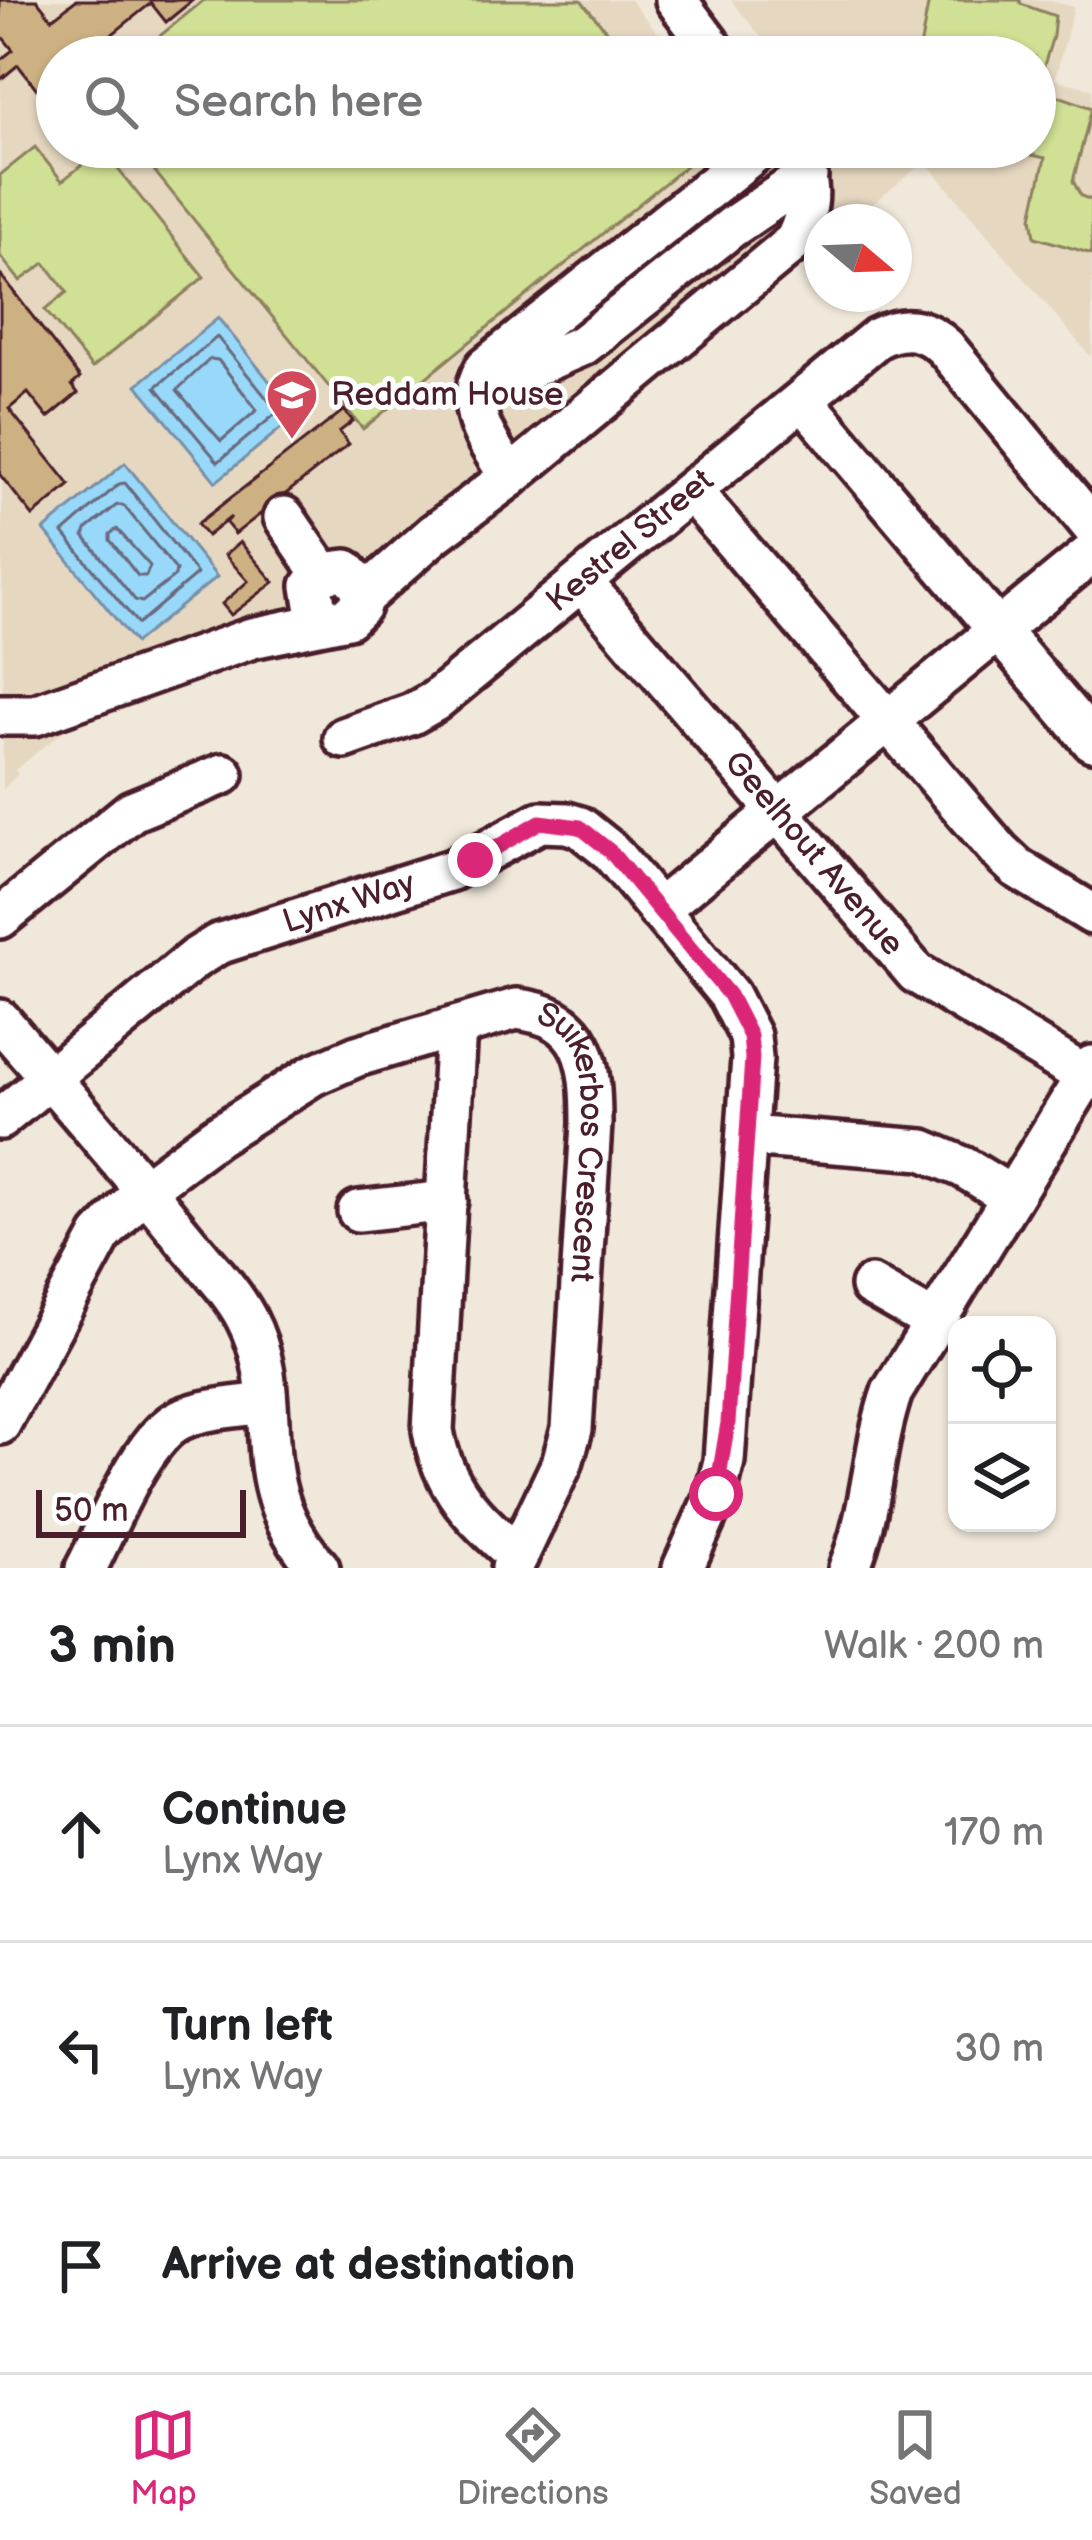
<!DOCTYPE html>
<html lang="en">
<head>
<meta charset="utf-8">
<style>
  :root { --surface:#fff; --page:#f2f2f2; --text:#202124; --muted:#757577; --line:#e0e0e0; --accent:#db2777 }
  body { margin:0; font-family:"Balsamiq Sans",sans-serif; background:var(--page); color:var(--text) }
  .controls { position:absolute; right:36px; bottom:36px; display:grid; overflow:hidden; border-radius:24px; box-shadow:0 3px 9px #0004 }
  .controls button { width:108px; height:108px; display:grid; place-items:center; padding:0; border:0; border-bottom:3px solid var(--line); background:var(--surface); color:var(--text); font:60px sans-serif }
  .compass { position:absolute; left:804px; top:204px; width:108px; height:108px; border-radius:50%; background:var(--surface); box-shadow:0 3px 9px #0004; rotate:109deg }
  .scale { position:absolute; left:36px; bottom:30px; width:210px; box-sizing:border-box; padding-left:12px; border:6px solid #4a1f2b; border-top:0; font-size:33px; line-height:42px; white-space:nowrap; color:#4a1f2b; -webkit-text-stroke:9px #fff; paint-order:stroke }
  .stop { position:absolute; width:36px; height:36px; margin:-27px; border:9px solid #db2777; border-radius:50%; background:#fff }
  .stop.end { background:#db2777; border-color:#fff; box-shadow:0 3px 12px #0008 }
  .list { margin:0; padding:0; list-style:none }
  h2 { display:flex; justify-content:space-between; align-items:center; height:156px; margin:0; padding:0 48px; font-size:51px }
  h2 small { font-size:39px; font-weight:400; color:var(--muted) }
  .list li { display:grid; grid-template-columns:78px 1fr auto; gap:36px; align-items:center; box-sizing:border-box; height:216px; padding:0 48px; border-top:3px solid var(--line) }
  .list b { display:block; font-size:45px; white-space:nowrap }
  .list p { margin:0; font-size:39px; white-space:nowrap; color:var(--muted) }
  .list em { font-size:39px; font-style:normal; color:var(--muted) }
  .icon { flex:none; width:66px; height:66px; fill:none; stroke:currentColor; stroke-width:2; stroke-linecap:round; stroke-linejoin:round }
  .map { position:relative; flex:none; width:1092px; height:1568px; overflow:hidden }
  .search { position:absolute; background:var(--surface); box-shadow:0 3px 9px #0004; left:36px; right:36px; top:36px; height:132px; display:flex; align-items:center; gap:30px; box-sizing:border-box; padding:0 42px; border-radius:66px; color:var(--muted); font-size:45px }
  .sheet { height:804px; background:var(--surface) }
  nav { display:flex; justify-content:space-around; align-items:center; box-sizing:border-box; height:168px; border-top:3px solid var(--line); background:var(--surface); font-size:33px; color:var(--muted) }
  nav a { display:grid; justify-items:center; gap:6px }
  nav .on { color:var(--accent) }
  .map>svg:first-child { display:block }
</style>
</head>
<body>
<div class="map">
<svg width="1092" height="1568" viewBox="0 0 1092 1568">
  <rect width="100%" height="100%" fill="#f0e8da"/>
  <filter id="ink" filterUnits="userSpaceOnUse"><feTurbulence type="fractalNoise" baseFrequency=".00833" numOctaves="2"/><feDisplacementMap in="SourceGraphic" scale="24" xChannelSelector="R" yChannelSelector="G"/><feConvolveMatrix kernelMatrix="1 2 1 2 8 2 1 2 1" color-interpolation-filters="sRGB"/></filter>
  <g filter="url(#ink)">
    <polygon fill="#e6d8c0" points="0,0 630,0 667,43 671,57 57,57 57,147 1035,147 1035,57 739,57 761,37 731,0 1047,0 1074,7 1055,79 1092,89 1092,352 1090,356 925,161 851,222 822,222 822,246 362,625 86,713 15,770 18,774 3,789"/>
    <g fill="#d0e094" stroke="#8d8060" stroke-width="3">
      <polygon points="204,0 581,0 628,57 134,57"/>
      <polygon points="929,0 1020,0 1021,4 1055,16 1053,36 1037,88 1092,108 1073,181 1081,196 1092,200 1092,254 1035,237 1032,217 1045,158 997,147 1035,147 1035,57 949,57 920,48"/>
      <polygon points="35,147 62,181 102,149 204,277 92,368 45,310 67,292 45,263 20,281 0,256 0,175"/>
      <polygon points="135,147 700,147 704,151 363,429"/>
    </g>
    <g fill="#98d9fa" stroke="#798fa7" stroke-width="3">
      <polygon points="218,318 297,415 216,482 137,385"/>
      <polygon points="125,463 217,577 135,643 44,530"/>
    </g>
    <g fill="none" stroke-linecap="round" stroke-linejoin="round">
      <g stroke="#69697e" stroke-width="3">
        <polygon points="217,337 278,412 218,462 156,387"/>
        <polygon points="210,359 218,360 257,410 221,441 177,390"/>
        <polygon points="125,483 197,574 138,624 63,533 119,484"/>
        <polygon points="117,505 124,506 176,570 175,576 142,602 135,600 84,536 86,530"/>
        <polygon points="117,529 150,566 146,576 138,576 110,540 110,534"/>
      </g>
    </g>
    <g fill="#ceb183" stroke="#4a1f2b" stroke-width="3">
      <polygon points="0,0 37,0 52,19 76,0 193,0 166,22 151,3 84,57 57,57 57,79 40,93 18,65 0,80 0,60 13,50 0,34"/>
      <polygon points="0,274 80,378 72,385 78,393 48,418 28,393 9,409 70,485 33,516 0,475"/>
      <polygon points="344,410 353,421 339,432 349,444 235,534 226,523 231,517 207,536 197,524"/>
      <polygon points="240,542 274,582 231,615 222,604 248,581 225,555"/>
    </g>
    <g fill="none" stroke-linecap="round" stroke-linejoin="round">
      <g stroke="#4a1f2b" stroke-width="48">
        <g id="minor">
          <polyline points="676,0 719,57"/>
          <polyline points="478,394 497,382 583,345 732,227 807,176"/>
          <polyline points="804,401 1092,741"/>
          <path d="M 510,477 C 488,441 460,409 486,367 L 761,147"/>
          <polyline points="692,492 1000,852 1017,868 1092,914"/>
          <polyline points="284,517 322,573"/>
          <path id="s1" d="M 582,582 L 916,973 L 1092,1080"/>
          <path d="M 363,597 L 434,534 L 510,477 L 795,241 C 812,206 814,178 789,147"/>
          <polyline points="0,715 35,715 252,638 348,618 360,606 363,589 346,570 322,573 312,586 316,610 330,620"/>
          <path id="s2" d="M 344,738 L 412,714 L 435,701 L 877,338 C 903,325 923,327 945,347 L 1092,526"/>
          <polyline points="658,910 1092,553"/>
          <polyline points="0,918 132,811 223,774"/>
          <path d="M 0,1020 C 62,1092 125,1164 184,1238 C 204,1263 231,1289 246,1318 C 291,1404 238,1479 319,1568"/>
          <path d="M 456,1027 L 433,1430 C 442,1487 475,1520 518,1556"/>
          <path id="s3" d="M 0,1119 L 194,959 L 218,944 L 452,870 L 540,822 L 567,823 L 580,827 L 610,851 L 729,995 L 750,1036 L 752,1058 L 724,1461 L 716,1494 L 683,1568"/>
          <polyline points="747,1136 923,1150 963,1167 1011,1196"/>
          <polyline points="358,1211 447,1201"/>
          <polyline points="871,1286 934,1322"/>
          <path id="s4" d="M 0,1424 L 101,1236 L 145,1189 L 215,1137 L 313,1075 L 357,1056 L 516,1009 C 587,1016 591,1064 591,1124 L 572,1429 L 562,1463 L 512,1568"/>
          <path d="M 86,1568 C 107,1529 141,1437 181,1419 C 206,1408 237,1407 264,1403"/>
          <path d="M 849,1568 C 873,1511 872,1450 892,1392 L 1092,1066"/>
        </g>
      </g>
      <use href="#minor" stroke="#fff" stroke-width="39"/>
    </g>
  </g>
  <g fill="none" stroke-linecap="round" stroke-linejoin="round" filter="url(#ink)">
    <polyline stroke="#db2777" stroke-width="15" points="475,860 540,822 580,827 610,851 729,995 750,1036 752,1058 728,1423 716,1494"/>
  </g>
  <defs>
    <g id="school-pin" transform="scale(2.7)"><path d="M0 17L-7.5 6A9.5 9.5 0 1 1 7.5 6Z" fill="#d1495b" stroke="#fff"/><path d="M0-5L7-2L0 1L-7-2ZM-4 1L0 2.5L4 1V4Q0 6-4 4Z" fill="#fff"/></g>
  </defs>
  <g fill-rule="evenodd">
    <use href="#school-pin" x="292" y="395"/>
  </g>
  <g text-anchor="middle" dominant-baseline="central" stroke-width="10" stroke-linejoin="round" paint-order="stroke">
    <g font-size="33" fill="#4a1f2b" stroke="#fff" text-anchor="start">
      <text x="331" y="395">Reddam House</text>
    </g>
    <g font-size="33" fill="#4a1f2b" stroke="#fff">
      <text stroke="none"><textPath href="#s2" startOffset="351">Kestrel Street</textPath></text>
      <text stroke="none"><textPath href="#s1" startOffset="357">Geelhout Avenue</textPath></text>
      <text stroke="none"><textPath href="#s3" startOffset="417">Lynx Way</textPath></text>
      <text stroke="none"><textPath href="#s4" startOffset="864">Suikerbos Crescent</textPath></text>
    </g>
  </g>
</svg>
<div class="controls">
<button><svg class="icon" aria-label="locate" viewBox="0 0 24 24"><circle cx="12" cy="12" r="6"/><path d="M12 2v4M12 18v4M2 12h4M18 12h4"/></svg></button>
<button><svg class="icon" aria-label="layers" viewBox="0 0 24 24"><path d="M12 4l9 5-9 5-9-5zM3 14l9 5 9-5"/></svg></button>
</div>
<svg class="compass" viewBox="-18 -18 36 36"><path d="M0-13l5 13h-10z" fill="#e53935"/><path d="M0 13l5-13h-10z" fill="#757577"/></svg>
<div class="scale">50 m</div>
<div class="stop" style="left:716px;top:1494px"></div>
<div class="stop end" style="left:475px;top:860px"></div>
<div class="search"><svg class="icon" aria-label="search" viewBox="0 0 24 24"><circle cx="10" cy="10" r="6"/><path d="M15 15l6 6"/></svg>Search here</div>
</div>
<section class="sheet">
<h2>3 min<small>Walk · 200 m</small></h2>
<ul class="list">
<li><svg class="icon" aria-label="ahead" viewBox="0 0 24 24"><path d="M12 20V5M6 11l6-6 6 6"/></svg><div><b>Continue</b><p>Lynx Way</p></div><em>170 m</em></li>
<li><svg class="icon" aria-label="left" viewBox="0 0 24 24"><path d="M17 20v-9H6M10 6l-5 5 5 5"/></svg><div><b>Turn left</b><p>Lynx Way</p></div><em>30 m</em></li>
<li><svg class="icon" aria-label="arrive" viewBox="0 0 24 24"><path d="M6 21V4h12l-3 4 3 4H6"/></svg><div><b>Arrive at destination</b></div></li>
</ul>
</section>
<nav>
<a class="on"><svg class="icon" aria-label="map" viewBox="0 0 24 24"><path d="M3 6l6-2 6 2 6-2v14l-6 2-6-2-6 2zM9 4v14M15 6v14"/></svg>Map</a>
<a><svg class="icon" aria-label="directions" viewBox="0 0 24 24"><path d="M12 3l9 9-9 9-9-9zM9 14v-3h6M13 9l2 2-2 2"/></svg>Directions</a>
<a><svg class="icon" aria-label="saved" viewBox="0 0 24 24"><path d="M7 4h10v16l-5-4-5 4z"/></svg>Saved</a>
</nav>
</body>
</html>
